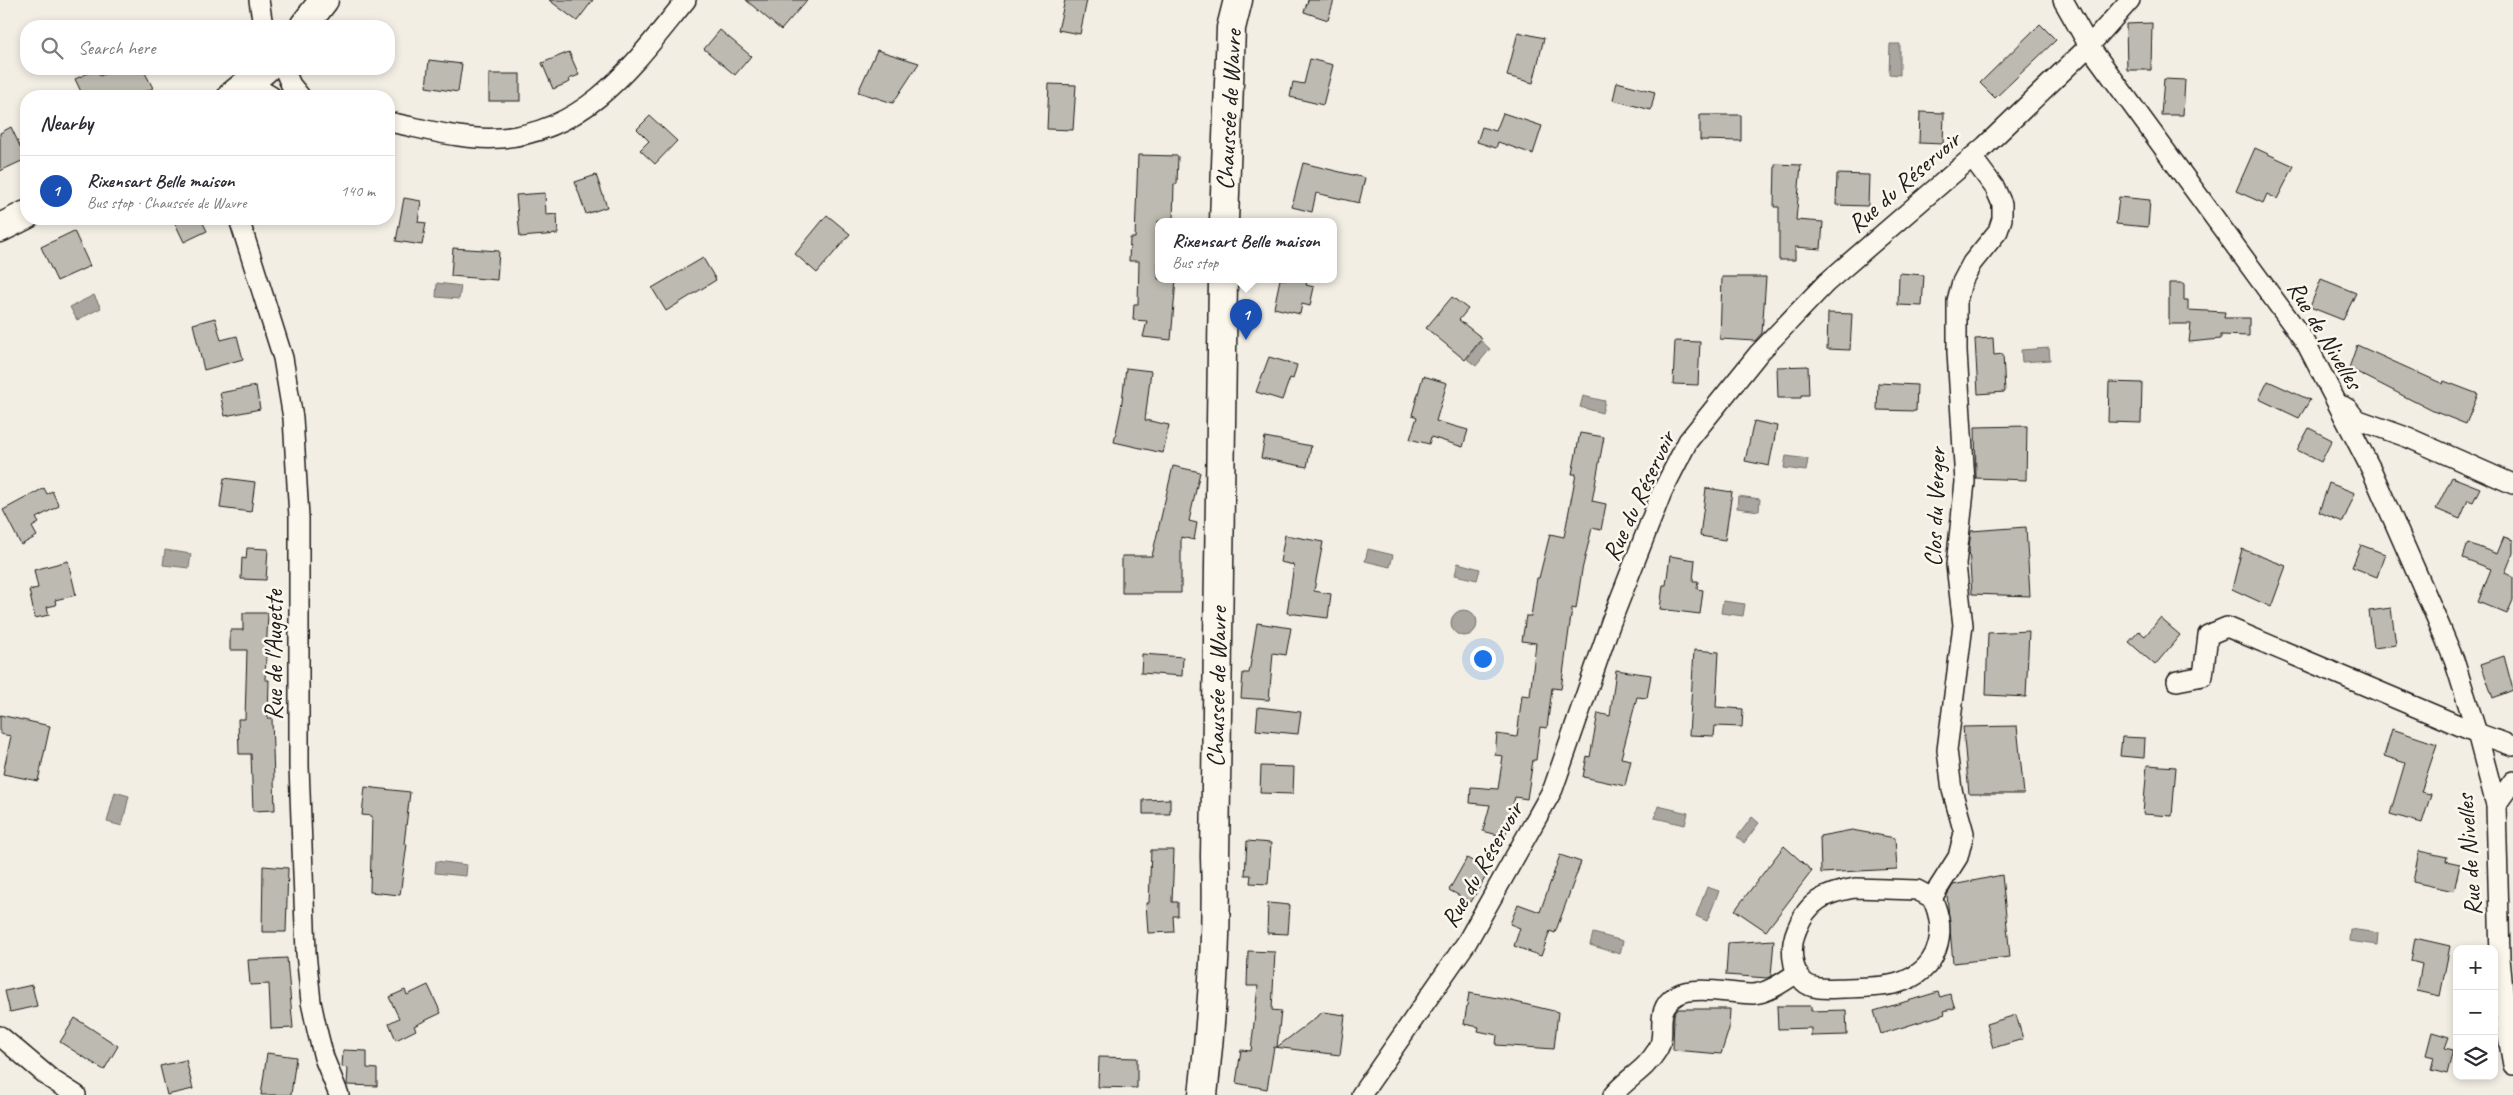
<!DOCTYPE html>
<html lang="en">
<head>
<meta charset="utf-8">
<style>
  :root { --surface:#fff; --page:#f7f7f7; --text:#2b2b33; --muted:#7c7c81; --line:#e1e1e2; --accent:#0b8043 }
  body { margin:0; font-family:Caveat,sans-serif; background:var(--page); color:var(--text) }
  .controls { position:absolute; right:15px; bottom:15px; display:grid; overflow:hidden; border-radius:10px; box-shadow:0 2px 8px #0003 }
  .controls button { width:45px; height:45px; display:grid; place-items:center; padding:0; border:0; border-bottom:1px solid var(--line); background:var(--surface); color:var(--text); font:25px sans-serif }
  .you { position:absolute; left:1482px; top:658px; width:18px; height:18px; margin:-12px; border:4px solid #fff; border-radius:50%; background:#1a73e8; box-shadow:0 0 0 8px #1a73e833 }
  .badge { display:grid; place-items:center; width:32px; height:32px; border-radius:50%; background:var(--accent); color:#fff; font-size:16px; font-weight:700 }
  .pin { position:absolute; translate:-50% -41px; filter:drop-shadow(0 1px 2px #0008) }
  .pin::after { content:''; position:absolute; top:26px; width:18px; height:15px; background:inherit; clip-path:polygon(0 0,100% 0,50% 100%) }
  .popup { position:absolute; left:1155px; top:218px; width:182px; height:65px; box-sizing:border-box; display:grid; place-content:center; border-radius:10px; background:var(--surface); filter:drop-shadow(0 1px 4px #0005); font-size:16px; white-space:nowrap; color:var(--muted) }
  .popup b { font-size:19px; color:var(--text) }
  .popup::after { content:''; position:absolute; left:50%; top:100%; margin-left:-10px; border:10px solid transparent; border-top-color:var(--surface) }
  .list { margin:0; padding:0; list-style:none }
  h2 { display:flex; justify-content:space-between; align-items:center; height:65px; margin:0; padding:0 20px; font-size:21px }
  h2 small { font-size:16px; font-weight:400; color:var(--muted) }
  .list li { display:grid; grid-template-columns:32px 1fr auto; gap:15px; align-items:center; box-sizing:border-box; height:70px; padding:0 20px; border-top:1px solid var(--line) }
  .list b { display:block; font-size:19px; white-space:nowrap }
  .list p { margin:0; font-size:16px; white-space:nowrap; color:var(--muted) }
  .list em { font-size:16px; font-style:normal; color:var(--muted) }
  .icon { flex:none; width:28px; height:28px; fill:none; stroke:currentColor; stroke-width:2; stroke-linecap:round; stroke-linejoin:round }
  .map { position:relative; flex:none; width:2513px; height:1095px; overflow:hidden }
  .search { position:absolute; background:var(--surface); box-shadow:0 2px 8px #0003; left:20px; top:20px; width:375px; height:55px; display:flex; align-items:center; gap:12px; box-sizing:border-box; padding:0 18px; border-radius:20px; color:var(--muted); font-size:19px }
  .panel { position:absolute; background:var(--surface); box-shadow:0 2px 8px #0003; left:20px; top:90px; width:375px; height:135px; border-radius:20px }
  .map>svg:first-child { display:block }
</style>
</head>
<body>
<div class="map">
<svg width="2513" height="1095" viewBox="0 0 2513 1095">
  <rect width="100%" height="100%" fill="#f2eee4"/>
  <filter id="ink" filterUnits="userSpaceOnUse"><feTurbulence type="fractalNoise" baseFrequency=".02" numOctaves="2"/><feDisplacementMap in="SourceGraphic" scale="10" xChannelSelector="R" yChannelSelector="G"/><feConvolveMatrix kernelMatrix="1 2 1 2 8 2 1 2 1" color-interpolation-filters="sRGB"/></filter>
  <g filter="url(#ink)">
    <g fill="#a9a6a0" stroke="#716f6b">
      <polygon points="1890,44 1900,44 1900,75 1889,74"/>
      <polygon points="437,283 461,286 459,299 436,297"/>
      <polygon points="94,295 101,308 77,320 70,307"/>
      <polygon points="1481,341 1490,349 1476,366 1467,359"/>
      <polygon points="2049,348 2050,360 2022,362 2021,350"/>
      <polygon points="1583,396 1605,401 1602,413 1580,407"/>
      <polygon points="1786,456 1808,459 1806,471 1784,468"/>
      <polygon points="1738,496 1760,499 1759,511 1737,508"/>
      <polygon points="1368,549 1393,555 1390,567 1365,561"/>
      <polygon points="165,550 191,554 189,568 163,565"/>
      <polygon points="1458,563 1480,569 1477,580 1455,575"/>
      <polygon points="1723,601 1745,604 1743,616 1721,613"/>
      <circle cx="1464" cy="623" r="13"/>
      <polygon points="115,792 129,796 122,826 107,822"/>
      <polygon points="1658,806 1688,813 1685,825 1655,818"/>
      <polygon points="1752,817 1759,823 1744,843 1737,837"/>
      <polygon points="436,861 467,865 466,876 435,873"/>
      <polygon points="1707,887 1719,891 1707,921 1696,916"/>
      <polygon points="2350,929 2378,933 2377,945 2349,941"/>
      <polygon points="1593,933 1623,941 1620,954 1590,945"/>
    </g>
    <g fill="#bdbab1" stroke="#1c1c1c">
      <polygon points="549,0 593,0 577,21"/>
      <polygon points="746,0 807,0 781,30"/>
      <polygon points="1065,0 1087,0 1080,34 1058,30"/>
      <polygon points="1308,0 1334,0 1328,20 1304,12"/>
      <polygon points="2152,23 2151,70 2127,70 2126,24"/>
      <polygon points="2040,24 2056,40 1995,98 1980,83"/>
      <polygon points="720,30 751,56 735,75 704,49"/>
      <polygon points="1518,32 1544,38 1533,83 1507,76"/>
      <polygon points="877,50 919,63 893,103 858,92"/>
      <polygon points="569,52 579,75 569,79 570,82 553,89 542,63"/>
      <polygon points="1310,59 1333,65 1323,105 1290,97 1293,82 1304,84"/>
      <polygon points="429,60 462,64 458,92 426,87"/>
      <polygon points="97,69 100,76 116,69 143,69 153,88 135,96 83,96 75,79"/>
      <rect x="489" y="74" width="31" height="27"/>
      <polygon points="2164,79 2185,80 2183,115 2161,115"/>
      <polygon points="1617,82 1655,92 1651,110 1613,100"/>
      <polygon points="1049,84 1076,85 1073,130 1047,129"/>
      <polygon points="1920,112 1944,113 1943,144 1919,143"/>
      <polygon points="1503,113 1542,126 1533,154 1498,142 1496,148 1477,142 1482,127 1496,131"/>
      <polygon points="1700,115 1741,115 1741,141 1700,140"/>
      <polygon points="650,116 677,141 655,164 640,150 649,141 637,129"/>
      <polygon points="11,127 26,159 0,171 0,133"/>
      <polygon points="2255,148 2294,166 2277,199 2267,194 2263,203 2236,191"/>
      <polygon points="1138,155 1178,156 1177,184 1174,184 1173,221 1158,221 1158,279 1176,279 1171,340 1143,337 1147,321 1133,320 1134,304 1138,304 1139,261 1129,261 1130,238 1135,238"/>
      <polygon points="1303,163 1365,178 1359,203 1316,193 1312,212 1292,207"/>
      <polygon points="1775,164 1801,165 1796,220 1823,222 1821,249 1795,247 1795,260 1779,260 1779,207 1774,207"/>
      <polygon points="1837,174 1869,175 1868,206 1836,205"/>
      <polygon points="596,175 607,207 586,214 575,182"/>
      <polygon points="545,193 546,215 557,214 558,234 520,237 516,195"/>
      <polygon points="2119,197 2150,200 2148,227 2116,224"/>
      <polygon points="404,198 421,201 418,222 426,223 422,245 396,241"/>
      <polygon points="827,215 850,234 817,273 795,254"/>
      <polygon points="173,219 201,219 207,231 184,242"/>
      <polygon points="74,231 90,266 57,281 41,247"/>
      <polygon points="453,248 499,251 497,280 451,276"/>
      <polygon points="703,258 716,280 666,311 652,288"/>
      <polygon points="1899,273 1924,275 1922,306 1898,305"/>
      <polygon points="1722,277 1766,277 1762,333 1755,341 1720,339"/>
      <polygon points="1280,279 1308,279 1306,285 1314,287 1310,306 1302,304 1300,314 1274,308"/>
      <polygon points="2321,279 2356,293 2343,320 2310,307"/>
      <polygon points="2169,283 2184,283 2184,300 2188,300 2188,310 2225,312 2224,318 2249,318 2249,336 2221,335 2221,339 2189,342 2191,324 2169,324"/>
      <polygon points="1452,297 1468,309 1459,320 1482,338 1465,360 1426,328"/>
      <polygon points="1828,313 1852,314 1850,350 1827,349"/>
      <polygon points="215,318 221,340 237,336 243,359 204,370 193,324"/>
      <polygon points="1993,338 1994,355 2003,354 2005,392 1978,394 1975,339"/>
      <polygon points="1675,341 1700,342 1698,385 1673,384"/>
      <polygon points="2357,345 2443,384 2444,381 2478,394 2466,424 2433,411 2349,368"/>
      <polygon points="1269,357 1297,365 1293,379 1290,378 1282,400 1256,392"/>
      <polygon points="1808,366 1809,395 1801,395 1801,398 1778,398 1777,367"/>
      <polygon points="1126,368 1151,371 1145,420 1169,425 1163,453 1114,442 1121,409"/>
      <polygon points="1423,376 1447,383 1436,421 1468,430 1463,447 1431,437 1429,444 1410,439 1417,417 1412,415"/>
      <polygon points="2268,381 2310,400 2299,418 2259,399"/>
      <polygon points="2109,382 2142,383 2141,423 2108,422"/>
      <polygon points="1878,383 1917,385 1916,411 1877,410"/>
      <polygon points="256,386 260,409 225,416 220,393"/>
      <polygon points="1754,421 1777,426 1769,466 1745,461"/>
      <polygon points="2027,426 2026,480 1976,478 1975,427"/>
      <polygon points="2309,428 2332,440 2321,462 2297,450"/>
      <polygon points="1580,433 1604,437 1592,501 1606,504 1601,530 1592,528 1582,570 1576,609 1572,608 1561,689 1552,688 1547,728 1540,727 1536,760 1533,760 1527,799 1515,797 1505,837 1483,831 1490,805 1470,803 1471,787 1498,789 1503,756 1495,755 1497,734 1517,737 1522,695 1530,696 1536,643 1522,641 1526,616 1531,616 1537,578 1539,578 1550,534 1564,537 1576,474 1572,474"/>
      <polygon points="1265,437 1311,446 1307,467 1261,458"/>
      <polygon points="1173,466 1200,472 1189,521 1197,523 1194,540 1181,537 1181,593 1122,593 1122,556 1152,556"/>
      <polygon points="2452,477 2480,488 2473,502 2468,500 2460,519 2436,509"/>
      <polygon points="224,478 255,482 251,512 220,508"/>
      <polygon points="2329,483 2355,493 2343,522 2319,512"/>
      <polygon points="44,488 47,494 52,491 59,506 36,518 39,523 32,527 37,536 21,545 3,510"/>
      <polygon points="1706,488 1732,492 1725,540 1700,536"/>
      <polygon points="2026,527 2030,596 1972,594 1969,548 1971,531"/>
      <polygon points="1285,535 1323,542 1314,591 1331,594 1328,618 1287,613 1294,565 1280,562"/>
      <polygon points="2504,537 2513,540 2513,553 2505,573 2513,577 2513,600 2507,614 2478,602 2491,569 2463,558 2468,543 2497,554"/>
      <polygon points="2361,545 2385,554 2377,577 2352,567"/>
      <polygon points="247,548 268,549 266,580 241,579 242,558 246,559"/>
      <polygon points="2242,549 2286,566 2271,607 2232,589"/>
      <polygon points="1670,556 1695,560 1693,581 1698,581 1697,589 1703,590 1700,614 1660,609 1663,585 1666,585"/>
      <polygon points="68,561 76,595 55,600 56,605 47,607 49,615 35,618 29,590 38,588 34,570"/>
      <polygon points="2391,608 2396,645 2374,648 2369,611"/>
      <polygon points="243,613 268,613 265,680 269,680 268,718 272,718 275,810 253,811 251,754 239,754 238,719 245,719 247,650 230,650 230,630 243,630"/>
      <polygon points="2160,618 2180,635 2155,665 2129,642 2139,631 2145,636"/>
      <polygon points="1257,623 1291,628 1286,655 1273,653 1269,700 1241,698 1243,673 1249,673"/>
      <polygon points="2029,631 2026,697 1986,695 1988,633"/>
      <polygon points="1694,650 1719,652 1716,707 1743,709 1742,727 1715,726 1714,736 1689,735"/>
      <polygon points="1142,654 1183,657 1182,676 1141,673"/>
      <polygon points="2504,656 2513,690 2493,698 2481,664"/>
      <polygon points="1616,670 1651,675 1647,698 1637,697 1621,758 1631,760 1625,786 1583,777 1587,756 1590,757 1598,713 1610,716"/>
      <polygon points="1258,707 1301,712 1298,734 1256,730"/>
      <polygon points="0,715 50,726 38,781 3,774 11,736 0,734"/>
      <polygon points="2017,726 2024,794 1969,794 1963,727"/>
      <polygon points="2392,729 2437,744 2421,792 2431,794 2422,823 2390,814 2405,763 2384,756"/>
      <polygon points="2122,737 2145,738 2144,758 2120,756"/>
      <polygon points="2147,765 2176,767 2172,816 2143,814"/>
      <polygon points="1261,766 1294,767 1293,794 1260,793"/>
      <polygon points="365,787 410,792 404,844 407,844 400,895 370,892 372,816 362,815"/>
      <polygon points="1170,799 1170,814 1143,814 1143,800"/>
      <polygon points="1852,830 1895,838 1897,869 1821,873 1820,836"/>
      <polygon points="1247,841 1271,843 1268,884 1250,883 1251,875 1245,875"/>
      <polygon points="1784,846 1812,871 1766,931 1735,910"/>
      <polygon points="1151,850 1174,850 1172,902 1178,902 1178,916 1173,916 1174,932 1148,933 1146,903 1149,903"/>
      <polygon points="2419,851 2447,857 2446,861 2460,864 2454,891 2413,882"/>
      <polygon points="1560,855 1581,862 1555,933 1550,931 1541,956 1514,946 1520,928 1510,924 1518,904 1540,912"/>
      <polygon points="1467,858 1489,871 1471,902 1449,890"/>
      <polygon points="263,866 288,868 286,932 262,932"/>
      <polygon points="2002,875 2010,957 1953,963 1947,895 1953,885"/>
      <polygon points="1268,903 1290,905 1288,934 1267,933"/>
      <polygon points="2415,938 2450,946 2440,996 2417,991 2422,964 2411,961"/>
      <polygon points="1774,940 1771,976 1767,978 1726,975 1728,943"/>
      <polygon points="1248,951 1275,952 1272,1010 1281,1011 1277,1047 1323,1012 1345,1015 1340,1055 1274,1047 1267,1089 1236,1083 1241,1050 1251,1051 1258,986 1247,986"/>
      <polygon points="287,958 293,1028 271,1029 269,984 250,985 248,960"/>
      <polygon points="32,985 37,1006 10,1012 5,991"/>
      <polygon points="428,985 441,1013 414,1026 416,1030 396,1040 389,1023 399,1018 389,997 405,990 407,995"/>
      <polygon points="1938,992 1940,997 1950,994 1955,1008 1944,1011 1945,1014 1881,1034 1874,1011"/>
      <polygon points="1469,993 1503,999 1558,1012 1554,1049 1496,1045 1497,1035 1478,1031 1479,1027 1464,1024"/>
      <polygon points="1777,1006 1811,1006 1811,1011 1846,1010 1847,1035 1811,1036 1811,1028 1778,1029"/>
      <polygon points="1677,1009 1730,1009 1729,1029 1721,1054 1673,1050 1674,1014"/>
      <polygon points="2016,1015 2023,1039 1993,1048 1986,1024"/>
      <polygon points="75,1018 118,1046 104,1070 60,1042"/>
      <polygon points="2432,1032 2449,1037 2445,1048 2453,1050 2447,1074 2431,1070 2434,1057 2426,1055"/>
      <polygon points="343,1050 367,1051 367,1068 377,1069 377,1086 347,1085 348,1068 342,1067"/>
      <polygon points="267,1053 296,1057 291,1095 261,1095"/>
      <polygon points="1099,1057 1137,1058 1137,1088 1098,1087"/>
      <polygon points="186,1060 193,1089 167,1095 160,1066"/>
    </g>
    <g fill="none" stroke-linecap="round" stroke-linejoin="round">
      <g stroke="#1c1c1c" stroke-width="22">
        <g id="street">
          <polyline points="259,0 263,26"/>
          <polyline points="2063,0 2089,46 2306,343 2371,469 2436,617 2454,660 2477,733 2496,805 2500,958 2507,1031 2513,1065"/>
          <polyline points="284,69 291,85 300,96"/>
          <polyline points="248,95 249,83 271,96"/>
          <path d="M 389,122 C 425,129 464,141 501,138 C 589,131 635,62 686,0"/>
          <polyline points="239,219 283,358 293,418 299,517 299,766 306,953 311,1002 317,1030 324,1058 339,1095"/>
          <polyline points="2343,406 2348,409 2356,419 2409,438 2513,484"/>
          <polyline points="2177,681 2203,676 2208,635 2227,627 2477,733 2513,746"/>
          <polyline points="2496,805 2513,781"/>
          <path d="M 1855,888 L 1917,890 L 1932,898 C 1949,934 1938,971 1898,983 C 1882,988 1861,987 1845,988 C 1833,988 1813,991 1804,982 C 1790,969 1790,945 1797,929 C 1808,901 1825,893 1855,888 Z"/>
          <polyline points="1932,898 1958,857 1964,833 1952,790 1947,750 1963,625 1956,565 1965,482 1957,352 1957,301 1962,282 1972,263 1998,231 2002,219 2002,204 1995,188 1972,157"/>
          <polyline points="0,1036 51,1079 76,1095"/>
          <polyline points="1361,1095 1467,942 1553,789 1611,622 1662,492 1688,441 1759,353 1826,283 1985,146 2089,46 2130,0"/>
          <path d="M 1613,1095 C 1629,1076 1644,1072 1658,1049 C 1668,1032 1652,1010 1677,995 C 1694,985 1734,994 1753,994 C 1769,993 1784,981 1797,973"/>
        </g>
      </g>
      <g stroke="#1c1c1c" stroke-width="31">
        <g id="secondary">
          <polyline points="304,26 324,0"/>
          <polyline points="232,96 265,69"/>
          <polyline points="1224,221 1231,28 1238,0"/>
          <polyline points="0,228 26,215"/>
          <path d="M 1203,1095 C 1212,1015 1218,937 1215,857 L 1223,279"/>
        </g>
      </g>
      <use href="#street" stroke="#fbf7ec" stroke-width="19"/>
      <use href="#secondary" stroke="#fbf7ec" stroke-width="28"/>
    </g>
  </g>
  <g text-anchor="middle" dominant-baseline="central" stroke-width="5" stroke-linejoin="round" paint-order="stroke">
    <g font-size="25" fill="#1c1c1c" stroke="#fbf7ec">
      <text transform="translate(1229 110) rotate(-87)">Chaussée de Wavre</text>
      <text transform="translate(1904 182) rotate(-41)">Rue du Réservoir</text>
      <text transform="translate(2325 335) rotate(59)">Rue de Nivelles</text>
      <text transform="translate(1639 496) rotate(-65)">Rue du Réservoir</text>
      <text transform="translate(1935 507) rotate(-88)">Clos du Verger</text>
      <text transform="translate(274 655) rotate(-90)">Rue de l'Augette</text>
      <text transform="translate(1217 687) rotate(-89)">Chaussée de Wavre</text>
      <text transform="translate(2469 855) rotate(-94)">Rue de Nivelles</text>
      <text transform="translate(1482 865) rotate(-60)">Rue du Réservoir</text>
    </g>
  </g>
</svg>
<div class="controls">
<button>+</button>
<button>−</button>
<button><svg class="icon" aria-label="layers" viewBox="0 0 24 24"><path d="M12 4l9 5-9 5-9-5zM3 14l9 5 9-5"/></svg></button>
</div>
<div class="you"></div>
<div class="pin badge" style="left:1246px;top:340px;background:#1a4fb4">1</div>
<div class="popup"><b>Rixensart Belle maison</b>Bus stop</div>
<div class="search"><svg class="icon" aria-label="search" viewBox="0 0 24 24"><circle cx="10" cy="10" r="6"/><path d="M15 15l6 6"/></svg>Search here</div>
<section class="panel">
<h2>Nearby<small></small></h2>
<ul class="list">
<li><span class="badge" style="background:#1a4fb4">1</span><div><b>Rixensart Belle maison</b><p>Bus stop · Chaussée de Wavre</p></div><em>140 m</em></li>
</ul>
</section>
</div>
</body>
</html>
